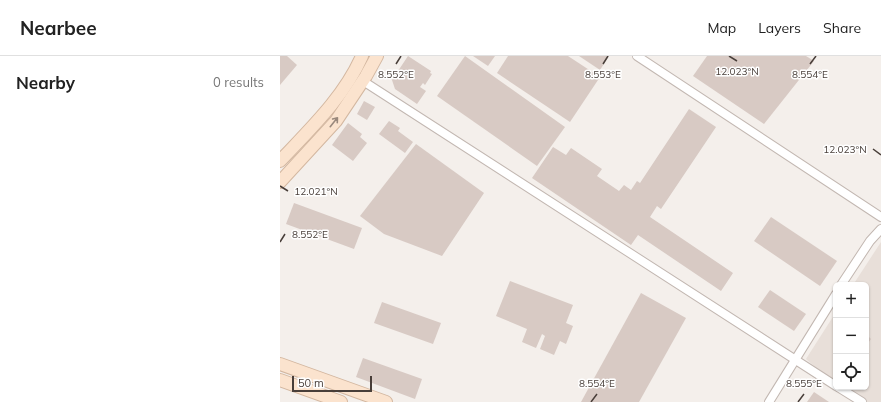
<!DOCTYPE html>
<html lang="en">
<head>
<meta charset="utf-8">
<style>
  :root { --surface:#fff; --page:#f6f6f6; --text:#222; --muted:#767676; --line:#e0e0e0 }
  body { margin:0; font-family:Mulish,sans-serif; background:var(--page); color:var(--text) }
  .controls { position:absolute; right:12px; bottom:12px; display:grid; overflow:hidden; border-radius:6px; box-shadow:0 1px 3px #0004 }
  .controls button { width:36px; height:36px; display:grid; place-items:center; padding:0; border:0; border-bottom:1px solid var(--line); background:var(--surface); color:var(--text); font:20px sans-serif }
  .scale { position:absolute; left:12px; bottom:10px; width:80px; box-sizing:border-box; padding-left:4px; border:2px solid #483e39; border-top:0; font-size:11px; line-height:14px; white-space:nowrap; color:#483e39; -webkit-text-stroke:3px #fff; paint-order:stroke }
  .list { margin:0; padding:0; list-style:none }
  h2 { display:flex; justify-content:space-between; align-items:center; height:52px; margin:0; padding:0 16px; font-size:17px }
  h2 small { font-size:13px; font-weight:400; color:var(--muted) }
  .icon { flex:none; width:22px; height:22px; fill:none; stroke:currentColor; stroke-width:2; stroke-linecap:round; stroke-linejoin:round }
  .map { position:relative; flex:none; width:601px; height:346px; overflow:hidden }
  header { display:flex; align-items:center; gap:24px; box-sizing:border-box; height:56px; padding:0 20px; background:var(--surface); border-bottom:1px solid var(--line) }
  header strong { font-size:19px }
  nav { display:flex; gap:22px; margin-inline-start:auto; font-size:14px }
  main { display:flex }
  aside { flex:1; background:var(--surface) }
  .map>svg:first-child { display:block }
</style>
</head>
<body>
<header>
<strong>Nearbee</strong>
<nav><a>Map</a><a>Layers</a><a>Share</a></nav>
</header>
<main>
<aside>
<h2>Nearby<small>0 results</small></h2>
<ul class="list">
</ul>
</aside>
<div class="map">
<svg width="601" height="346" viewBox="0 0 601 346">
  <rect width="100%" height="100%" fill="#f4efeb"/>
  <g fill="#e8dfd9">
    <polygon points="601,186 601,346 575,346 558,331 586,331 586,229 573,229"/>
    <polygon points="556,256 556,329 526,303"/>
  </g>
  <g fill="#d8cac4">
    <polygon points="0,0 7,0 17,9 0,29"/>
    <polygon points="128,0 151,15 150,17 152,18 145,29 143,27 140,31 146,35 137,48 115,33 112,24"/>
    <polygon points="185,0 285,71 257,110 157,40"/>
    <polygon points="193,0 215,0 208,10"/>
    <polygon points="228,0 288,0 320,21 290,66 217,17"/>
    <polygon points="299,0 329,0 320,14"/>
    <polygon points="427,0 526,0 534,5 484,68 413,20"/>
    <polygon points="84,45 95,51 87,64 77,58"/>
    <polygon points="409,53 436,71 381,153 377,150 370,161 453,217 441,235 358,179 351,189 252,122 273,91 286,99 291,92 322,113 317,120 339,135 344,129 351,134 357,125 360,127"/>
    <polygon points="109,65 120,72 118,75 133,86 125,97 99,78"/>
    <polygon points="68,67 82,78 80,81 87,87 73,105 52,89"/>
    <polygon points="136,88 204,137 162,200 104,178 80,160"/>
    <polygon points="14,147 82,172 74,193 6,168"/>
    <polygon points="491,161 557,205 540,230 474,185"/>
    <polygon points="230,225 293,249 286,267 293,270 286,288 280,285 274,299 260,293 265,280 262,278 256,292 242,286 247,273 216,260"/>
    <polygon points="490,234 526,258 514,275 478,251"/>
    <polygon points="361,237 406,262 359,346 301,346"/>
    <polygon points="102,246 161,267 153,288 94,267"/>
    <polygon points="586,278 591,283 586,290"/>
    <polygon points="83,302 142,323 135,343 76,321"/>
    <polygon points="534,336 549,346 527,346"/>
  </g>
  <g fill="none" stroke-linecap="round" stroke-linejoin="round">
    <g stroke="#c2b7b1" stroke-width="10">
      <g id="minor">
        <polyline points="357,0 601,161"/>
        <polyline points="83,25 556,330"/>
        <polyline points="561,229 590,185 601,173"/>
        <polyline points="558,331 582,346"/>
        <polyline points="489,346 556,238"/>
      </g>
    </g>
    <g stroke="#d3b7a0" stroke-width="14">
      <g id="secondary">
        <path d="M 0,105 C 30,73 64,41 82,0"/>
        <polyline points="0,126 56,65 86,20 97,0"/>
        <polyline points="0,308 106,346"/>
        <polyline points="0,324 61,346"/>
      </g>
    </g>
    <use href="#minor" stroke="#fff" stroke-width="8"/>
    <use href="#secondary" stroke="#fbe3ce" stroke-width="12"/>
  </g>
  <defs><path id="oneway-shaft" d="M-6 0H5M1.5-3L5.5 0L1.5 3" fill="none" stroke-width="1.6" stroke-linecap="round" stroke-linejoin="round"/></defs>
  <use stroke="#99887c" href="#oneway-shaft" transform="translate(54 66) rotate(-51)"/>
  <path fill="none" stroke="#483e39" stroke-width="1.5" d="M 449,0 L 457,5M 116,8 L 121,0M 323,8 L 328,0M 530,8 L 536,0M 593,93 L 601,99M 0,130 L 8,135M 0,186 L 5,178M 311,346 L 317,338M 518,346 L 524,338"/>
  <g font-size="10" text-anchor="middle" fill="#483e39" stroke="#fff" stroke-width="3" stroke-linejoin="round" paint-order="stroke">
    <text x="457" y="19">12.023°N</text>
    <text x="116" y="22">8.552°E</text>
    <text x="530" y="22">8.554°E</text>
    <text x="323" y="22">8.553°E</text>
    <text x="565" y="97">12.023°N</text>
    <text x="36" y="139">12.021°N</text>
    <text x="30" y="182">8.552°E</text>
    <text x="317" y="331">8.554°E</text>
    <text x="524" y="331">8.555°E</text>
  </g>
</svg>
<div class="controls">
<button>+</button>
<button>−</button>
<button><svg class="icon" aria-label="locate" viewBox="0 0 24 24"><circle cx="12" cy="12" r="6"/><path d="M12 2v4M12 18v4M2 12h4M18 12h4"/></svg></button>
</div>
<div class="scale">50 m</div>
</div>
</main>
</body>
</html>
